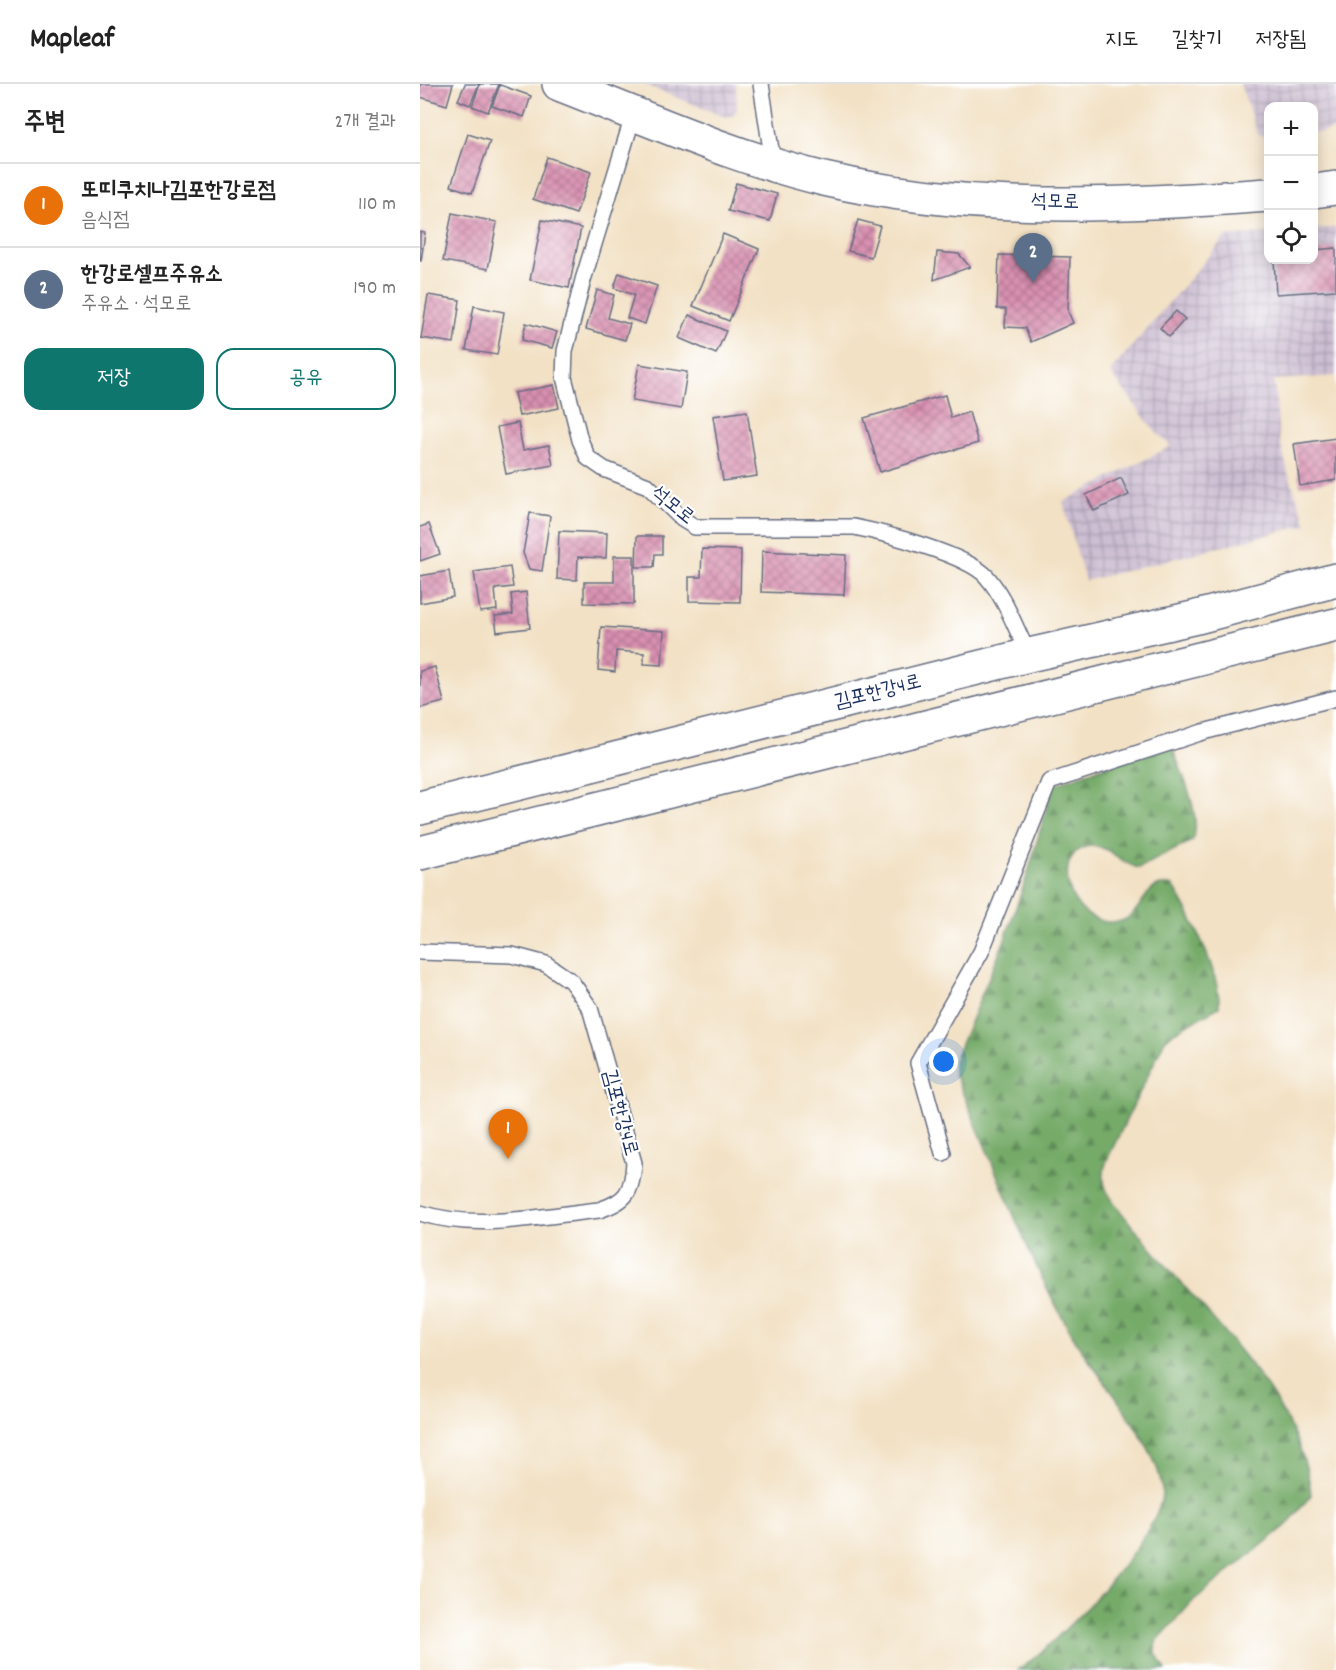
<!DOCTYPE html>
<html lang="ko">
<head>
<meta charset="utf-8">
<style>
  :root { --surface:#fff; --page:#f6f6f6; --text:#222; --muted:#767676; --line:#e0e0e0; --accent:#0f766e }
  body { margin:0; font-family:Dekko,"Poor Story",sans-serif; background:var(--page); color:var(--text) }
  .controls { position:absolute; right:18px; top:18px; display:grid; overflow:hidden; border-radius:12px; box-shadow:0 3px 15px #0003 }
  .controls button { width:54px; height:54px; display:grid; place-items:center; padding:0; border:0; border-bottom:2px solid var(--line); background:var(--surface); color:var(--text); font:30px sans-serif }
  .you { position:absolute; left:524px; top:978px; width:21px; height:21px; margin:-15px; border:4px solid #fff; border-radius:50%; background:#1a73e8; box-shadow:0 0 0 9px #1a73e833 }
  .badge { display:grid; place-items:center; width:39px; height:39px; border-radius:50%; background:var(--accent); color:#fff; font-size:20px; font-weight:700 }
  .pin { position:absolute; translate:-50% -50px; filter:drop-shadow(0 2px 3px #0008) }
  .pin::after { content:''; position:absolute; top:32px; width:21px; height:18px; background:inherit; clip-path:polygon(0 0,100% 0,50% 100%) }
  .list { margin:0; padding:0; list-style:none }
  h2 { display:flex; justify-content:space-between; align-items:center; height:78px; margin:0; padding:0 24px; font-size:26px }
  h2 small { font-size:20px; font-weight:400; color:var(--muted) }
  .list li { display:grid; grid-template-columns:39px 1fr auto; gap:18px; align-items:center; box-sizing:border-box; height:84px; padding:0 24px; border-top:2px solid var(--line) }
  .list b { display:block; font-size:22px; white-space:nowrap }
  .list p { margin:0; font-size:20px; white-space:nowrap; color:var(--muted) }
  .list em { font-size:20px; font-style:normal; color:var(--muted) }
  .actions { display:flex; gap:12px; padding:18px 24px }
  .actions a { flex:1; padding:14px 0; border:2px solid var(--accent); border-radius:18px; text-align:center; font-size:21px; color:var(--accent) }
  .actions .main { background:var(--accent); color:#fff }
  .icon { flex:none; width:33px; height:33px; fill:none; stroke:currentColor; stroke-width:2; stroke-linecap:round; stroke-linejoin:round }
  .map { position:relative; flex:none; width:916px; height:1586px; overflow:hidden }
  header { display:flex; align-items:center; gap:36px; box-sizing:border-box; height:84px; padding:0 30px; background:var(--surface); border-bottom:2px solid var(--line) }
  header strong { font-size:28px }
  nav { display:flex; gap:33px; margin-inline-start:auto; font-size:21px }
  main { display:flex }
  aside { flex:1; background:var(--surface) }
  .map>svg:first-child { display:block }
</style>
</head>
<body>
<header>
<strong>Mapleaf</strong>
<nav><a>지도</a><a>길찾기</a><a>저장됨</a></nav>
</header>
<main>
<aside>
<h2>주변<small>2개 결과</small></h2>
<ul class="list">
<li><span class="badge" style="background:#e8710a">1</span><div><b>또띠쿠치나김포한강로점</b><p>음식점</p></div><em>110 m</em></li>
<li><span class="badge" style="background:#5c6f8a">2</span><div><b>한강로셀프주유소</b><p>주유소 · 석모로</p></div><em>190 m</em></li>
</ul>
<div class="actions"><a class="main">저장</a><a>공유</a></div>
</aside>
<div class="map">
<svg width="916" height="1586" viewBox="0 0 916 1586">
  <defs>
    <pattern id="industrial-grid" width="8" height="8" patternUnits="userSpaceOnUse" patternTransform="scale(1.5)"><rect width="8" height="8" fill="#cdbed2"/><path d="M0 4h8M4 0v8" fill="none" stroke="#a69bae"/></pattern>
    <pattern id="forest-firs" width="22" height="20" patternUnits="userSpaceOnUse" patternTransform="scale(1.5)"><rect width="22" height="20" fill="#75aa67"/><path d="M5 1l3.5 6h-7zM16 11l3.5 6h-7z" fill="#5f8b58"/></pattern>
    <pattern id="building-cross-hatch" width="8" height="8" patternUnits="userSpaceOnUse" patternTransform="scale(1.5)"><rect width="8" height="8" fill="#d990b0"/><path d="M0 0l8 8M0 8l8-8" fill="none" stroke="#af7692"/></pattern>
  </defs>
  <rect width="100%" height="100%" fill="#fff"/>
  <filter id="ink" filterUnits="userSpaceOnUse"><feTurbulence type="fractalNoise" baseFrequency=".0167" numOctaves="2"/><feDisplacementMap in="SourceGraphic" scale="12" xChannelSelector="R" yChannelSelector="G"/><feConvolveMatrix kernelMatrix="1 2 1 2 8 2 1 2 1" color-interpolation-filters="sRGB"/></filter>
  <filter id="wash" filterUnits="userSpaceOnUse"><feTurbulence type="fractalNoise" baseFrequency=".008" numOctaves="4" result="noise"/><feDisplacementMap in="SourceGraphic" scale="24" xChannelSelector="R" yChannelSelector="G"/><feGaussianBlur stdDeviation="1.35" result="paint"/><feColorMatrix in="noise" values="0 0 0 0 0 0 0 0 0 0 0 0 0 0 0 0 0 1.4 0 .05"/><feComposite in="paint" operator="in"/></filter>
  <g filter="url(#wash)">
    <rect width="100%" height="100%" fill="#f2e1c4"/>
    <g fill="url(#industrial-grid)">
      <polygon points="223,0 316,0 317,26 312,32 305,33"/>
      <polygon points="820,0 916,0 916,45 894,49 894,22 848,22 848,54 838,51"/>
      <polygon points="916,144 916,292 854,296 859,352 868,389 887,441 665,497 643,418 751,362 733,345 690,288 805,153 848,149 848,176 894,176 894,145"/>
    </g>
    <path fill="url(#forest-firs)" stroke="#486c62" stroke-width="1.5" d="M 748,660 L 753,666 C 761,686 784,737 772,757 L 719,784 C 702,781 691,763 674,762 C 634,761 641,827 682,837 C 727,847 717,792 753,802 C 770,828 801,892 799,923 L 754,948 L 745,956 L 687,1076 C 683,1087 682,1097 687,1107 C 697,1126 713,1142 726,1158 C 782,1227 884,1319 891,1411 L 867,1441 L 774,1516 L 736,1558 C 733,1569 740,1577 746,1586 L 598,1586 C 634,1563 743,1451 742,1408 C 742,1379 713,1339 697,1315 C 681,1293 664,1271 650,1247 C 603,1166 573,1075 534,990 L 534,977 L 585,855 L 608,789 L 633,701 Z"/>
    <g id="blocks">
      <g fill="url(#building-cross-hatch)">
        <polygon points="0,0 33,0 27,21 0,13"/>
        <polygon points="45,0 59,0 50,21 38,16"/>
        <polygon points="60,0 79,0 68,28 52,22"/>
        <polygon points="80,1 111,12 104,33 72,22"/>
        <polygon points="48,50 70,57 52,109 31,102"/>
        <polygon points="127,73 171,88 156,130 113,115"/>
        <polygon points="316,99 357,110 350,137 308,127"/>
        <polygon points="32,129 77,138 68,185 23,177"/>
        <polygon points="122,136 161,144 149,204 110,196"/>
        <polygon points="438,136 460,142 451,173 428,167"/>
        <polygon points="0,148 5,149 1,177 0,177"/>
        <polygon points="303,150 339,165 309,237 273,222"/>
        <polygon points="916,164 916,206 856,210 854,176 894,176 894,166"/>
        <polygon points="517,168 539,170 550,183 514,196"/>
        <polygon points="579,171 650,173 648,227 653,239 611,258 605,244 585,243 586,225 577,225"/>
        <polygon points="199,189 237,202 225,240 207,234 214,211 194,204"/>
        <polygon points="177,206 194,211 188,234 210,240 205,256 166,245"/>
        <polygon points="8,211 40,216 34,259 1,254"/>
        <polygon points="54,222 84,228 77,271 46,266"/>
        <polygon points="756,227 765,235 749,253 740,244"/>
        <polygon points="269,231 306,247 296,270 259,254"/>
        <polygon points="106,239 137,248 132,264 102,256"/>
        <polygon points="219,280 267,288 261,325 212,317"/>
        <polygon points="134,301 139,324 99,332 94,309"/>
        <polygon points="525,311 531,334 549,328 558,359 460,388 444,334"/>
        <polygon points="327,327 337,392 303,397 293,332"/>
        <polygon points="98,339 103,366 129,361 133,381 86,390 77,343"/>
        <polygon points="916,354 916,396 880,402 874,360"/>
        <polygon points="701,394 709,411 674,427 666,411"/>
        <polygon points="110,429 130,432 122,487 109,485 103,469"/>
        <polygon points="9,440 20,470 0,477 0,443"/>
        <polygon points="139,447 187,449 186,474 158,473 157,496 137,495"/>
        <polygon points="217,452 242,452 242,470 235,470 234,483 216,483"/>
        <polygon points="282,465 321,466 320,518 269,517 269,493 281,493"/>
        <polygon points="342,467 426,471 424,511 341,508"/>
        <polygon points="194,472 214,472 214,520 164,519 164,498 194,498"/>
        <polygon points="90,483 93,503 75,505 77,526 60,528 54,488"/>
        <polygon points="29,487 33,513 0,519 0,492"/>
        <polygon points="106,508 110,544 77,548 75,532 93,530 91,510"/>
        <polygon points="181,543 244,547 242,581 224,580 224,569 196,567 195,588 178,586"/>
        <polygon points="15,583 24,618 0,624 0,587"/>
      </g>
    </g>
  </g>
  <g filter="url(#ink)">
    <use href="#blocks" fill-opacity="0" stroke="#666d82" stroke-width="1.5"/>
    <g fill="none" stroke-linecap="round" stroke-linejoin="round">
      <g stroke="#666d82" stroke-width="18">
        <g id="service">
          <polyline points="341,0 353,79"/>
          <path d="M 214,29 L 163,196 L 145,267 L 144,293 L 160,356 L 168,374 L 184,385 L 228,402 L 262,435 L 275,443 L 434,443 C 464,449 548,471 567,493 C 586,515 596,546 609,571"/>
          <path d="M 0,868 L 92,871 L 126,880 L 151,897 L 170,924 L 214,1079 C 212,1108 207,1117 179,1126 C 121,1132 57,1147 0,1129"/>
          <polyline points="523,1069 498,979 561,868 629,698 783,648 916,614"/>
        </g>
      </g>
      <g stroke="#666d82" stroke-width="36">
        <g id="tertiary">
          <path d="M 139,0 C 226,34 313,73 404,95 C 550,129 701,122 848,111"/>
          <polyline points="894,107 916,104"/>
          <polyline points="0,724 609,571 777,533 916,496"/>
          <polyline points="0,769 916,541"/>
        </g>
      </g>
      <use href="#service" stroke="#fff" stroke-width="15"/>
      <use href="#tertiary" stroke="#fff" stroke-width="33"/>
    </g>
  </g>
  <g text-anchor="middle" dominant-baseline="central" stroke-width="4.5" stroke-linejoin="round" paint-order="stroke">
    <g font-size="20" fill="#1b2f5e" stroke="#fff">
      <text transform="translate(635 119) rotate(1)">석모로</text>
      <text transform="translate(252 422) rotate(39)">석모로</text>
      <text transform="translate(458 609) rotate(-14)">김포한강4로</text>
      <text transform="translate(199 1029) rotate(75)">김포한강4로</text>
    </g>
  </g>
</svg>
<div class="controls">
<button>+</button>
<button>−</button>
<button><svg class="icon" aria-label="locate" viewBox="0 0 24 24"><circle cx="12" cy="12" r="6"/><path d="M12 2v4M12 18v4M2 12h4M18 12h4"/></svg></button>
</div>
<div class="you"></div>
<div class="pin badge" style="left:88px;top:1075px;background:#e8710a">1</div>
<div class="pin badge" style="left:613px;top:199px;background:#5c6f8a">2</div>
</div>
</main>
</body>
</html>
